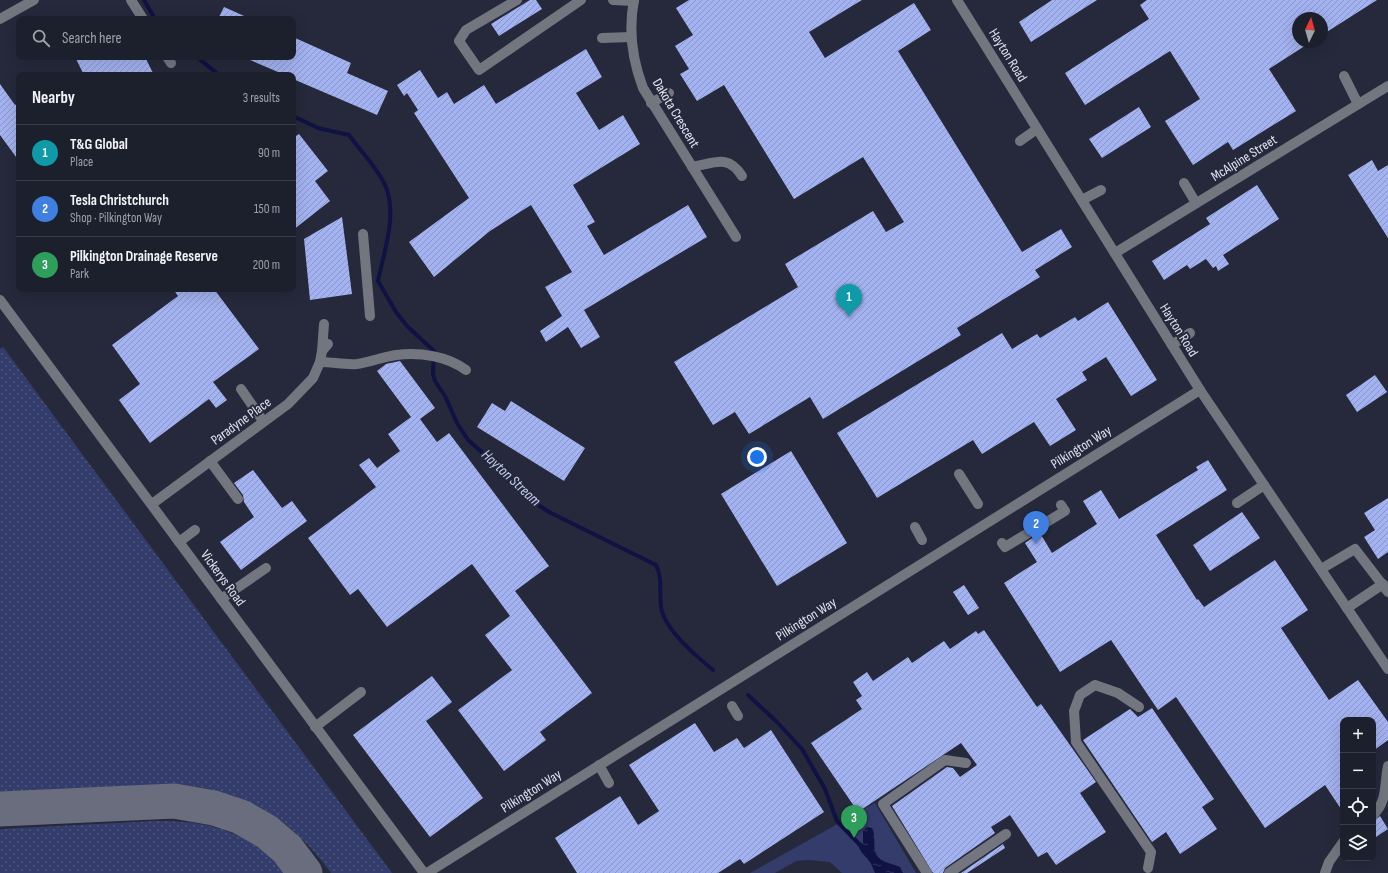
<!DOCTYPE html>
<html lang="en">
<head>
<meta charset="utf-8">
<style>
  :root { --surface:#1c1f2c; --page:#252734; --text:#f1f3f6; --muted:#a0a2a9; --line:#3a3d48; --accent:#db2777 }
  body { margin:0; font-family:"Sofia Sans Condensed",sans-serif; background:var(--page); color:var(--text) }
  .controls { position:absolute; right:12px; bottom:12px; display:grid; overflow:hidden; border-radius:8px; box-shadow:0 4px 16px #0002 }
  .controls button { width:36px; height:36px; display:grid; place-items:center; padding:0; border:0; border-bottom:1px solid var(--line); background:var(--surface); color:var(--text); font:20px sans-serif }
  .compass { position:absolute; left:1292px; top:12px; width:36px; height:36px; border-radius:50%; background:var(--surface); box-shadow:0 4px 16px #0002; rotate:5deg }
  .you { position:absolute; left:757px; top:457px; width:14px; height:14px; margin:-10px; border:3px solid #fff; border-radius:50%; background:#1a73e8; box-shadow:0 0 0 6px #1a73e833 }
  .badge { display:grid; place-items:center; width:26px; height:26px; border-radius:50%; background:var(--accent); color:#fff; font-size:13px; font-weight:700 }
  .pin { position:absolute; translate:-50% -33px; filter:drop-shadow(0 1px 2px #0008) }
  .pin::after { content:''; position:absolute; top:21px; width:14px; height:12px; background:inherit; clip-path:polygon(0 0,100% 0,50% 100%) }
  .list { margin:0; padding:0; list-style:none }
  h2 { display:flex; justify-content:space-between; align-items:center; height:52px; margin:0; padding:0 16px; font-size:17px }
  h2 small { font-size:13px; font-weight:400; color:var(--muted) }
  .list li { display:grid; grid-template-columns:26px 1fr auto; gap:12px; align-items:center; box-sizing:border-box; height:56px; padding:0 16px; border-top:1px solid var(--line) }
  .list b { display:block; font-size:15px; white-space:nowrap }
  .list p { margin:0; font-size:13px; white-space:nowrap; color:var(--muted) }
  .list em { font-size:13px; font-style:normal; color:var(--muted) }
  .icon { flex:none; width:22px; height:22px; fill:none; stroke:currentColor; stroke-width:2; stroke-linecap:round; stroke-linejoin:round }
  .map { position:relative; flex:none; width:1388px; height:873px; overflow:hidden }
  .search { position:absolute; background:var(--surface); box-shadow:0 4px 16px #0002; left:16px; top:16px; width:280px; height:44px; display:flex; align-items:center; gap:10px; box-sizing:border-box; padding:0 14px; border-radius:8px; color:var(--muted); font-size:15px }
  .panel { position:absolute; background:var(--surface); box-shadow:0 4px 16px #0002; left:16px; top:72px; width:280px; height:220px; border-radius:8px }
  .map>svg:first-child { display:block }
</style>
</head>
<body>
<div class="map">
<svg width="1388" height="873" viewBox="0 0 1388 873">
  <defs>
    <pattern id="grass-dots" width="8" height="8" patternUnits="userSpaceOnUse"><rect width="8" height="8" fill="#333c6a"/><path d="M2 2h.1M6 6h.1" fill="none" stroke="#505880" stroke-width="1.8" stroke-linecap="round"/></pattern>
    <pattern id="water-ripples" width="26" height="14" patternUnits="userSpaceOnUse"><rect width="26" height="14" fill="#0f1243"/><path d="M2 4q2-2 4 0t4 0M15 11q2-2 4 0t4 0" fill="none" stroke="#32345f"/></pattern>
    <pattern id="building-hatch" width="6" height="6" patternUnits="userSpaceOnUse"><rect width="6" height="6" fill="#a3b2f0"/><path d="M-1 1l2-2M0 6l6-6M5 7l2-2" fill="none" stroke="#8b96c6"/></pattern>
  </defs>
  <rect width="100%" height="100%" fill="#25293b"/>
  <g fill="url(#grass-dots)">
    <path d="M 3,347 L 392,873 L 331,873 C 292,819 249,793 182,785 L 0,794 L 0,349 Z"/>
    <path d="M 154,821 C 208,820 249,831 286,873 L 0,873 L 0,829 Z"/>
  </g>
  <polygon fill="#333c6a" points="875,803 916,873 842,873 830,862 808,860 796,861 775,873 750,873"/>
  <path fill="url(#water-ripples)" d="M 867,827 L 872,828 C 877,837 871,851 879,858 C 884,863 894,864 900,867 L 903,873 L 875,873 C 873,869 872,864 869,861 C 863,853 859,852 858,842 L 863,843 L 863,831 Z"/>
  <g fill="none" stroke-linecap="round" stroke-linejoin="round">
    <g stroke="#0f1243" stroke-width="4">
      <polyline points="144,0 155,19"/>
      <polyline points="197,57 219,75"/>
      <path d="M 293,116 L 318,128 L 349,135 C 359,149 378,169 385,185 C 398,214 384,251 378,281 L 396,312 L 407,326 L 434,351 L 433,374 L 435,381 L 445,396 L 457,423 L 468,440 L 484,454 L 506,469 L 513,482 L 531,500 L 549,512 L 656,565 C 663,578 659,593 661,607 C 664,629 696,656 713,670"/>
      <polyline points="748,695 777,722 802,749 825,789 837,821 861,846"/>
    </g>
    <polyline stroke="#696d7d" stroke-width="35" points="0,809 174,801 214,808 241,817 267,832 287,849 305,873"/>
  </g>
  <g fill="url(#building-hatch)">
    <polygon points="530,0 536,0 542,9 499,36 491,24"/>
    <polygon points="689,0 862,0 809,32 825,58 914,3 931,30 898,51 1022,252 1061,229 1072,247 1035,270 1040,277 957,328 961,335 823,419 810,397 749,434 735,412 713,425 674,362 798,287 785,264 873,211 886,232 904,222 863,157 794,199 724,85 697,101 680,74 689,69 675,46 693,35 676,8"/>
    <polygon points="1052,0 1097,0 1031,42 1019,22"/>
    <polygon points="1147,0 1377,0 1322,35 1322,18 1298,18 1298,42 1311,42 1269,69 1296,111 1233,150 1228,142 1193,165 1165,121 1200,99 1170,51 1085,105 1065,73 1149,19 1140,5"/>
    <polygon points="224,7 251,19 218,19"/>
    <polygon points="293,37 351,63 347,73 388,91 377,115 293,79 293,75 285,75 243,57 293,57"/>
    <polygon points="586,49 602,77 576,93 599,130 623,115 640,144 573,185 595,222 587,226 604,255 688,205 707,237 584,310 600,337 581,348 568,327 546,342 540,331 562,316 545,287 572,272 531,205 490,231 434,277 409,242 469,198 414,113 418,110 407,93 404,96 397,85 420,70 438,98 447,92 454,104 484,85 496,104"/>
    <polygon points="75,57 145,57 154,75 84,75"/>
    <polygon points="0,84 15,105 19,102 19,161 0,135"/>
    <polygon points="1139,107 1151,127 1102,158 1089,139"/>
    <polygon points="299,134 328,171 315,181 330,201 293,230 293,138"/>
    <polygon points="1372,160 1378,171 1388,165 1388,238 1348,175"/>
    <polygon points="1257,185 1279,219 1223,255 1229,264 1218,271 1216,266 1213,268 1206,259 1190,269 1187,265 1164,280 1152,261 1210,224 1206,218"/>
    <polygon points="342,217 352,294 310,300 304,239"/>
    <polygon points="173,289 214,289 259,349 213,382 227,400 216,408 209,399 150,443 119,400 140,384 112,345 178,296"/>
    <polygon points="1108,302 1157,380 1131,396 1106,357 1082,372 1087,380 1056,399 1076,430 1050,446 1034,422 982,454 973,440 877,498 837,433 1002,333 1012,349 1037,334 1040,338 1075,317 1078,321"/>
    <polygon points="400,361 435,408 420,419 437,442 449,433 549,566 515,591 592,693 540,732 546,740 504,771 458,710 512,670 485,635 510,616 472,564 387,627 358,589 350,595 308,538 376,487 359,465 369,458 377,468 400,451 388,434 411,417 377,371 386,364"/>
    <polygon points="1375,375 1387,392 1357,412 1346,395"/>
    <polygon points="511,401 585,448 564,481 477,427 492,403 505,411"/>
    <polygon points="791,451 847,543 777,586 721,494"/>
    <polygon points="1208,460 1227,490 1156,535 1197,600 1198,599 1204,607 1275,560 1308,610 1281,628 1329,700 1358,680 1388,722 1388,740 1373,751 1373,720 1343,720 1343,812 1325,785 1265,828 1176,697 1158,710 1111,640 1060,672 1004,583 1037,562 1025,543 1040,533 1052,553 1097,524 1083,501 1101,490 1119,519 1198,470 1196,467"/>
    <polygon points="253,470 282,508 292,501 307,521 241,570 220,542 254,517 244,502 243,495 234,483"/>
    <polygon points="1388,498 1388,552 1378,559 1364,537 1375,530 1364,513"/>
    <polygon points="1242,512 1260,538 1210,571 1193,545"/>
    <polygon points="964,585 979,608 968,615 953,592"/>
    <polygon points="984,630 1037,707 1041,704 1096,782 1080,793 1106,832 1056,865 1047,852 1038,857 1010,815 991,827 995,833 945,868 943,873 933,873 892,806 947,767 953,768 960,777 977,765 961,743 858,812 811,743 862,709 856,700 862,696 853,682 867,672 873,681 908,657 912,663 944,641 950,649 976,631 978,634"/>
    <polygon points="432,676 452,702 426,721 483,798 430,837 353,735"/>
    <polygon points="1152,708 1214,799 1202,807 1217,829 1180,854 1166,832 1152,842 1083,740 1130,709 1138,717"/>
    <polygon points="695,723 714,752 737,738 744,748 771,730 824,812 744,864 740,859 718,873 577,873 555,838 620,796 638,825 659,811 629,765"/>
    <polygon points="1380,816 1388,829 1373,839 1373,821"/>
    <polygon points="1003,844 1005,848 967,873 961,873"/>
  </g>
  <g fill="none" stroke-linecap="round" stroke-linejoin="round">
    <g stroke="#73767f" stroke-width="10">
      <polyline points="131,0 143,19"/>
      <polyline points="517,0 466,30 459,41 479,70 581,0"/>
      <polyline points="613,0 634,1"/>
      <path d="M 634,0 C 628,31 632,59 643,88 L 736,237"/>
      <polyline points="957,0 1200,390 1388,669"/>
      <polyline points="0,19 34,0"/>
      <polyline points="602,38 631,37"/>
      <polyline points="167,57 171,63"/>
      <polyline points="1344,76 1358,104"/>
      <polyline points="651,103 669,93"/>
      <polyline points="1020,141 1037,129"/>
      <path d="M 692,167 C 715,163 728,154 742,176"/>
      <polyline points="1184,183 1196,203"/>
      <polyline points="1082,200 1101,190"/>
      <polyline points="363,234 370,316"/>
      <polyline points="1115,253 1388,86"/>
      <polyline points="0,300 424,873"/>
      <polyline points="1172,345 1190,333"/>
      <polyline points="322,351 324,324"/>
      <path d="M 320,362 C 332,362 345,365 357,364 C 370,362 383,357 396,355 C 420,352 447,356 466,370"/>
      <polyline points="241,389 263,421"/>
      <polyline points="210,461 238,499"/>
      <polyline points="959,474 978,504"/>
      <polyline points="1237,503 1264,485"/>
      <polyline points="152,504 288,404 313,378 320,362 322,351 328,344"/>
      <polyline points="915,527 922,540"/>
      <polyline points="179,542 195,530"/>
      <polyline points="1002,543 1005,547 1065,511 1061,505"/>
      <polyline points="1321,569 1355,549 1388,592"/>
      <polyline points="221,599 266,568"/>
      <polyline points="1347,608 1383,584"/>
      <polyline points="732,706 738,716"/>
      <polyline points="1139,707 1118,693 1095,685 1080,695 1074,711 1076,742 1151,852 1148,868"/>
      <polyline points="315,727 361,692"/>
      <polyline points="599,765 609,783"/>
      <path d="M 1373,815 C 1388,801 1384,784 1388,766"/>
      <polyline points="427,873 1200,390"/>
      <polyline points="927,873 883,804 945,760 966,763"/>
      <polyline points="949,873 1006,834"/>
      <polyline points="1325,873 1329,862 1343,842"/>
    </g>
  </g>
  <g text-anchor="middle" dominant-baseline="central" stroke-width="4" stroke-linejoin="round" paint-order="stroke">
    <g font-size="14" fill="#e1e4f1" stroke="#25293b">
      <text transform="translate(1008 55) rotate(58)">Hayton Road</text>
      <text transform="translate(676 113) rotate(59)">Dakota Crescent</text>
      <text transform="translate(1244 158) rotate(-32)">McAlpine Street</text>
      <text transform="translate(1179 330) rotate(58)">Hayton Road</text>
      <text transform="translate(241 421) rotate(-36)">Paradyne Place</text>
      <text transform="translate(1081 447) rotate(-32)">Pilkington Way</text>
      <text transform="translate(223 578) rotate(54)">Vickerys Road</text>
      <text transform="translate(806 619) rotate(-32)">Pilkington Way</text>
      <text transform="translate(531 791) rotate(-32)">Pilkington Way</text>
    </g>
    <g font-size="15" font-style="italic" fill="#c6cff1" stroke="#25293b">
      <text transform="translate(511 478) rotate(43)">Hayton Stream</text>
    </g>
  </g>
</svg>
<div class="controls">
<button>+</button>
<button>−</button>
<button><svg class="icon" aria-label="locate" viewBox="0 0 24 24"><circle cx="12" cy="12" r="6"/><path d="M12 2v4M12 18v4M2 12h4M18 12h4"/></svg></button>
<button><svg class="icon" aria-label="layers" viewBox="0 0 24 24"><path d="M12 4l9 5-9 5-9-5zM3 14l9 5 9-5"/></svg></button>
</div>
<svg class="compass" viewBox="-18 -18 36 36"><path d="M0-13l5 13h-10z" fill="#e53935"/><path d="M0 13l5-13h-10z" fill="#a0a2a9"/></svg>
<div class="you"></div>
<div class="pin badge" style="left:849px;top:317px;background:#0f9aa8">1</div>
<div class="pin badge" style="left:1036px;top:544px;background:#3f7fe0">2</div>
<div class="pin badge" style="left:854px;top:838px;background:#2e9e5b">3</div>
<div class="search"><svg class="icon" aria-label="search" viewBox="0 0 24 24"><circle cx="10" cy="10" r="6"/><path d="M15 15l6 6"/></svg>Search here</div>
<section class="panel">
<h2>Nearby<small>3 results</small></h2>
<ul class="list">
<li><span class="badge" style="background:#0f9aa8">1</span><div><b>T&amp;G Global</b><p>Place</p></div><em>90 m</em></li>
<li><span class="badge" style="background:#3f7fe0">2</span><div><b>Tesla Christchurch</b><p>Shop · Pilkington Way</p></div><em>150 m</em></li>
<li><span class="badge" style="background:#2e9e5b">3</span><div><b>Pilkington Drainage Reserve</b><p>Park</p></div><em>200 m</em></li>
</ul>
</section>
</div>
</body>
</html>
